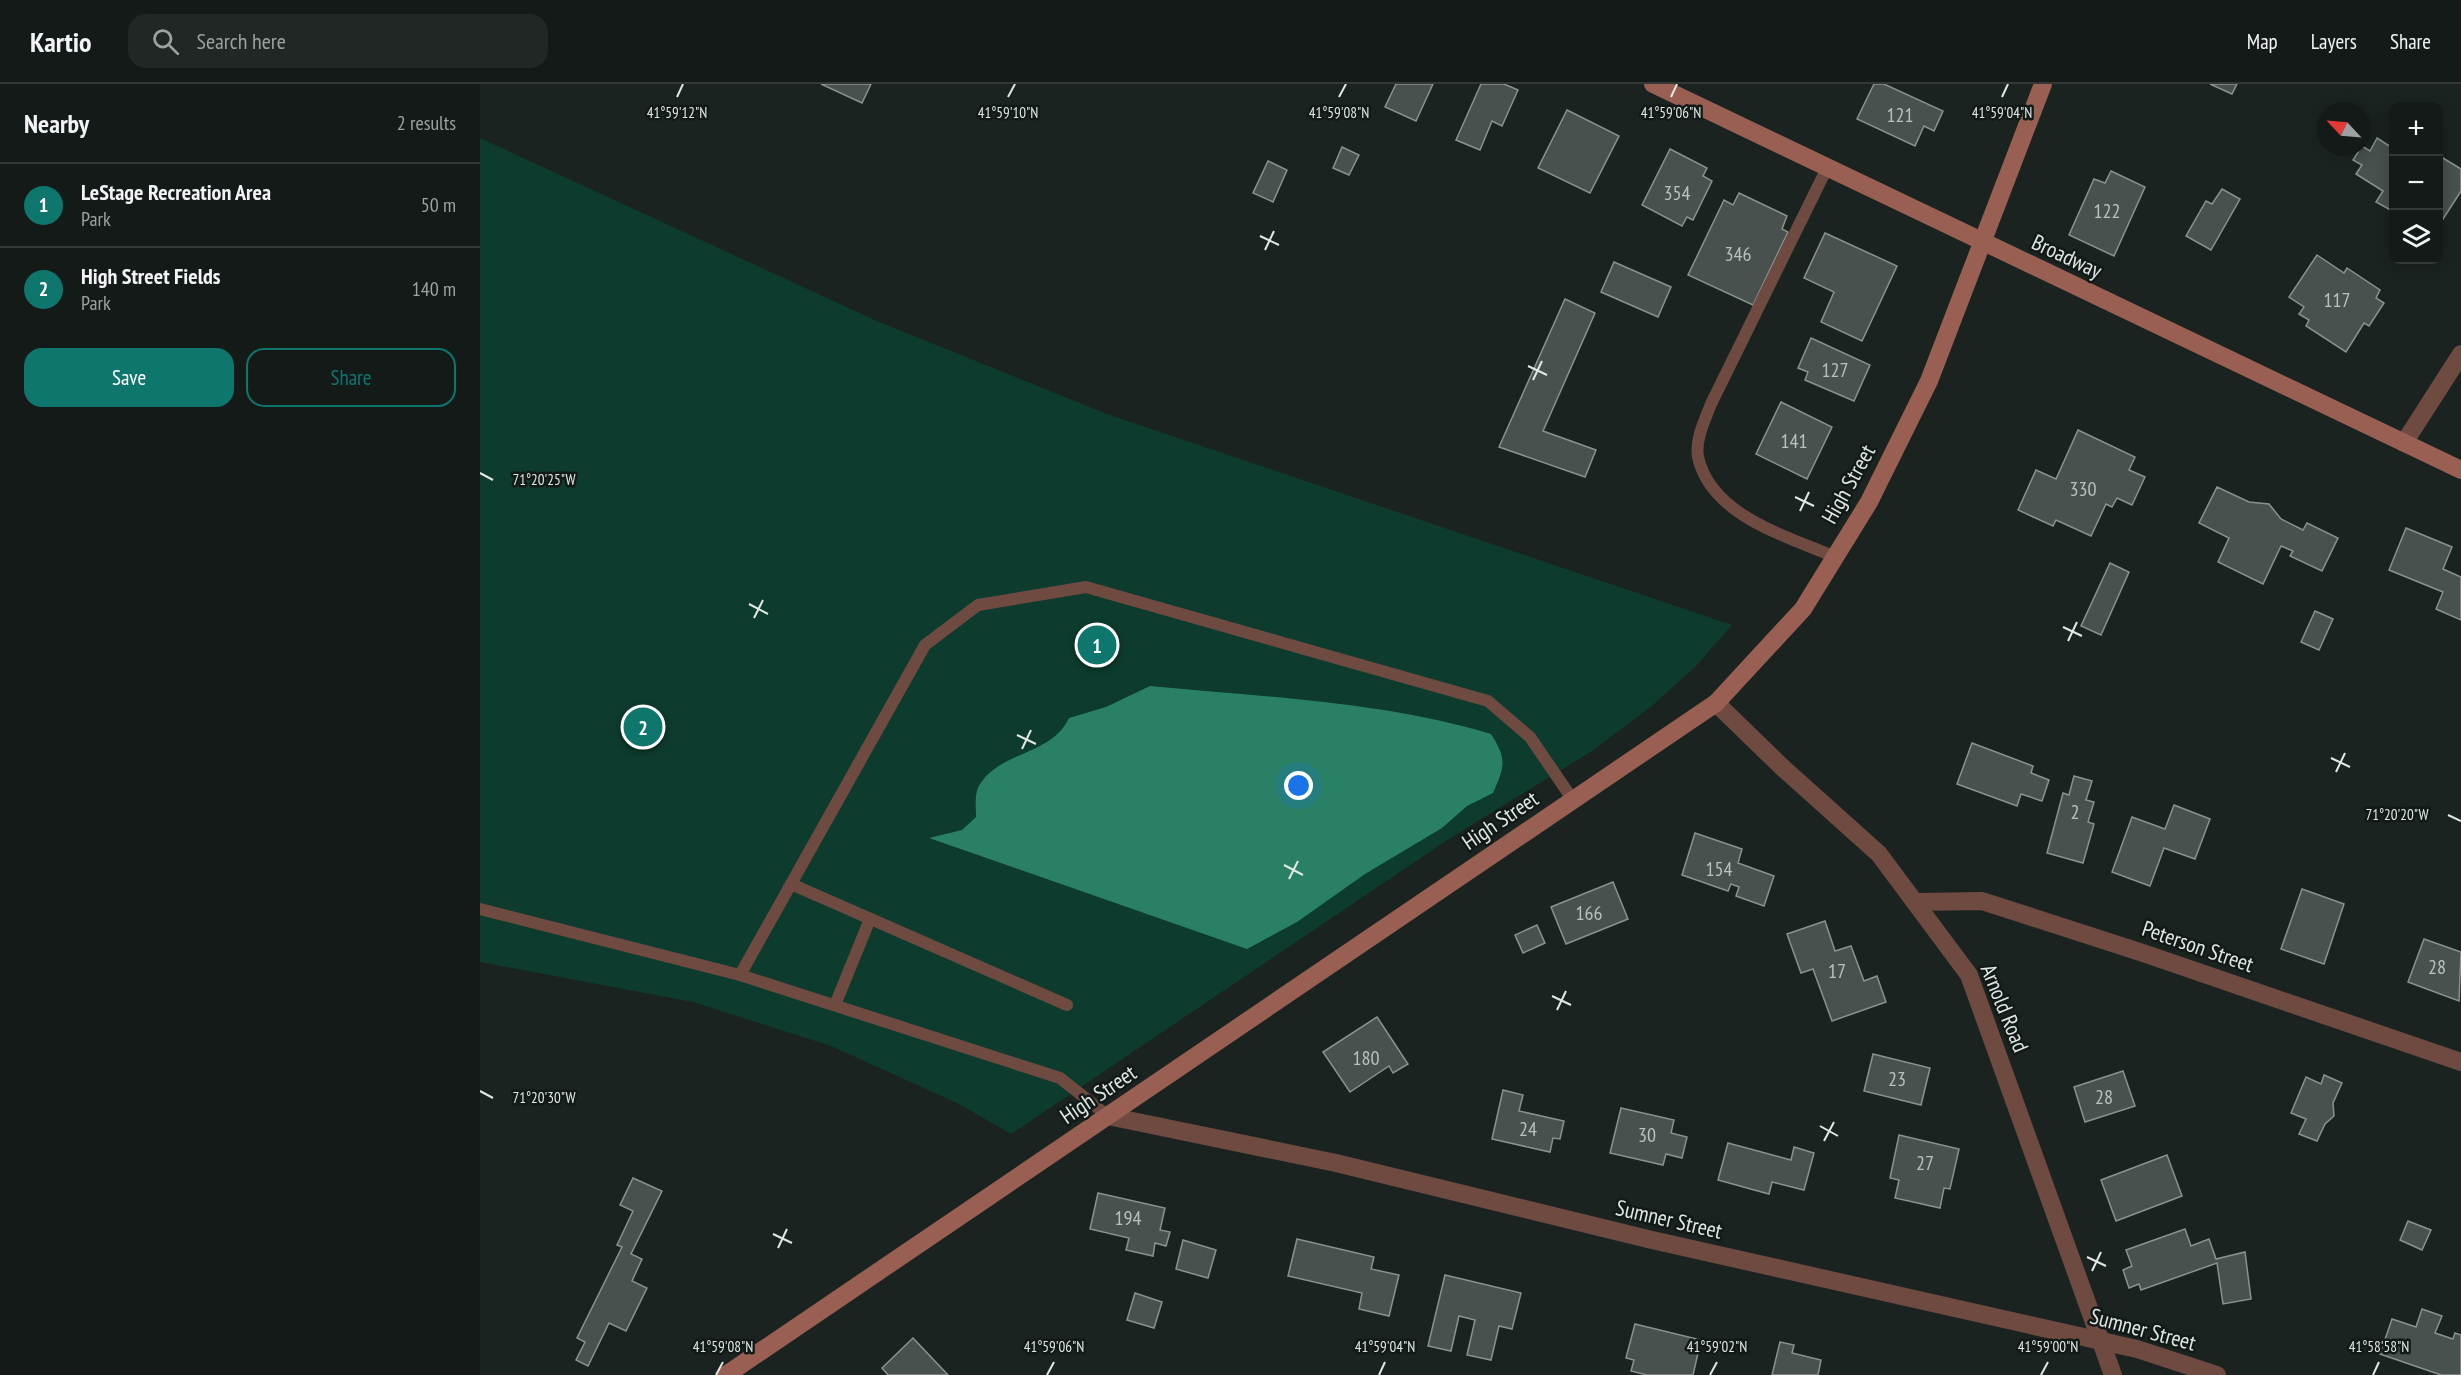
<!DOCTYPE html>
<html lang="en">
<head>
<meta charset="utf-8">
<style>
  :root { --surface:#141a18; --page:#212725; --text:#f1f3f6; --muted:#9da1a2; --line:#333837; --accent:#0f766e }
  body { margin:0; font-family:"PT Sans Narrow",sans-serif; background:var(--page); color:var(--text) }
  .controls { position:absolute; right:18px; top:18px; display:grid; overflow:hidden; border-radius:12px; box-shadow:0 3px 15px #0003 }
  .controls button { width:54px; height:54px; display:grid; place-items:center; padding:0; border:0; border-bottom:2px solid var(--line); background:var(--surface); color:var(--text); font:30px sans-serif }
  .compass { position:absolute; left:1837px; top:18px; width:54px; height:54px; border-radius:50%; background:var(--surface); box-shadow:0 3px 15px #0003; rotate:296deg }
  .you { position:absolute; left:819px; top:702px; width:21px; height:21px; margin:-15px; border:4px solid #fff; border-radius:50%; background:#1a73e8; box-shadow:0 0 0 9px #1a73e833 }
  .badge { display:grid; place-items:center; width:39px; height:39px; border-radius:50%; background:var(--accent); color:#fff; font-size:20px; font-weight:700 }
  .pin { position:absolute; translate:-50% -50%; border:3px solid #fff; box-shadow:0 2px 6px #0006 }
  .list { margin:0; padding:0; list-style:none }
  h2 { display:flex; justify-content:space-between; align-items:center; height:78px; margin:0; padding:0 24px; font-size:26px }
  h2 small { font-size:20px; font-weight:400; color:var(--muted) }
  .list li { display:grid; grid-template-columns:39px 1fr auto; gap:18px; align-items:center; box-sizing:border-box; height:84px; padding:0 24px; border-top:2px solid var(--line) }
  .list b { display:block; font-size:22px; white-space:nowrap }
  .list p { margin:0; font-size:20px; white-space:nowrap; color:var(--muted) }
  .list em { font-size:20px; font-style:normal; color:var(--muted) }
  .actions { display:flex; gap:12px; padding:18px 24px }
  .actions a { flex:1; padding:14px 0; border:2px solid var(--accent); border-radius:18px; text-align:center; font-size:21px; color:var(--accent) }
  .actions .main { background:var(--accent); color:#fff }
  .icon { flex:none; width:33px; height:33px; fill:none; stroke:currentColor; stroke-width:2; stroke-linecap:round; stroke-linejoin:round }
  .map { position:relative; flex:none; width:1981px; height:1291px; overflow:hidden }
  header { display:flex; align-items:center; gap:36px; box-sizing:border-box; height:84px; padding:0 30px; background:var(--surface); border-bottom:2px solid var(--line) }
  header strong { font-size:28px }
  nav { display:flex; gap:33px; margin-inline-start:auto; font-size:21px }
  .search { width:420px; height:54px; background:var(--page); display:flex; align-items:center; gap:15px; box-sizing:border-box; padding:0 21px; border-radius:18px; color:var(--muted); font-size:22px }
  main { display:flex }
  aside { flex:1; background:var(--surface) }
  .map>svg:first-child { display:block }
</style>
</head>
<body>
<header>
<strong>Kartio</strong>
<div class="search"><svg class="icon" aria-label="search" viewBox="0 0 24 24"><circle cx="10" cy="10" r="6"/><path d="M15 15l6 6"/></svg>Search here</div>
<nav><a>Map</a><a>Layers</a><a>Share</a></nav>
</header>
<main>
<aside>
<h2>Nearby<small>2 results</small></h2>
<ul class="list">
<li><span class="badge">1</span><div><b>LeStage Recreation Area</b><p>Park</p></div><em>50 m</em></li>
<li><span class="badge">2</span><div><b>High Street Fields</b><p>Park</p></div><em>140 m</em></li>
</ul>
<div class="actions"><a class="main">Save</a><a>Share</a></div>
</aside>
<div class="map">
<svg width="1981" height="1291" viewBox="0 0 1981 1291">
  <rect width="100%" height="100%" fill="#1b2320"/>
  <polygon fill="#0d3b2d" points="0,54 399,238 627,330 1252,541 1217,581 1172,622 1112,667 972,753 531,1050 479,1020 351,962 213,918 0,878"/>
  <path fill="#298064" d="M 670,602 C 783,613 902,617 1011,650 C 1027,675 1025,682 1013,709 L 987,722 L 962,744 L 885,790 L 817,838 L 767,865 L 449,754 L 482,746 L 496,733 C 496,723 494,709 500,700 C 521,667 572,671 589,634 L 626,623 Z"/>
  <g fill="#48514d" stroke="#89938e" stroke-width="1.5">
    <polygon points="341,0 391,0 382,19"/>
    <polygon points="916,0 953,0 936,37 905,23"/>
    <polygon points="1001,0 1024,0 1038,6 1022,42 1012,37 1000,66 976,56"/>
    <polygon points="1394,0 1404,0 1463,27 1454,47 1444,42 1435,62 1377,35"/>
    <polygon points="1730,0 1757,0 1752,10"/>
    <polygon points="1087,26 1139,52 1110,109 1058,84"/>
    <polygon points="1897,54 1914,65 1914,128 1896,118 1903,107 1876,90 1882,81 1873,76 1882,62 1890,67"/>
    <polygon points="862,63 879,71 869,91 853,84"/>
    <polygon points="1190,65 1227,84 1223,92 1232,97 1213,136 1207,133 1202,142 1162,121"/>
    <polygon points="1958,71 1981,85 1981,107 1958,143"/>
    <polygon points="788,77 807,86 793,118 773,109"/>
    <polygon points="1631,87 1665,103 1634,172 1589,151 1614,95 1625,99"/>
    <polygon points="1742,105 1760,115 1731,166 1706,152 1726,117 1732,120"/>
    <polygon points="1259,109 1307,132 1302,145 1308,148 1273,221 1208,191 1244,116 1253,121"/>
    <polygon points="1345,149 1417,182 1382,257 1341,238 1354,208 1324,194"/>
    <polygon points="1837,171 1864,189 1867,184 1900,206 1896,214 1904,219 1889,242 1884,239 1866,268 1826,242 1829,236 1819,230 1824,223 1809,213"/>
    <polygon points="1134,178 1191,203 1178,233 1121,208"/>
    <polygon points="1085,215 1115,229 1063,347 1116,366 1105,393 1019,363"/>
    <polygon points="1331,254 1390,281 1374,317 1325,296 1328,288 1318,284"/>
    <polygon points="1301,318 1352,343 1327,395 1276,370"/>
    <polygon points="1598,346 1655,373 1649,386 1665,393 1652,421 1637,414 1632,423 1626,420 1611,452 1576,436 1573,442 1538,426 1556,386 1576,395"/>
    <polygon points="1737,403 1769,418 1789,420 1801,435 1823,446 1827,439 1858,454 1842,487 1810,472 1813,467 1801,462 1783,500 1738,478 1749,454 1719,439"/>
    <polygon points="1926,444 1972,463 1963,485 1981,493 1981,536 1956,525 1963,508 1909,486"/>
    <polygon points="1630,479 1649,488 1621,551 1601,542"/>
    <polygon points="1835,527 1853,535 1839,566 1821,558"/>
    <polygon points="1492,659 1553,682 1551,689 1569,696 1562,717 1541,710 1537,722 1477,700"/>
    <polygon points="1594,692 1612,697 1606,716 1614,718 1608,738 1614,740 1603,779 1567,769 1583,709 1589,711"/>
    <polygon points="1694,721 1730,735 1715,775 1684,764 1670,802 1632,788 1652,733 1685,745"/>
    <polygon points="1215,749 1262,765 1258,779 1294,792 1284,822 1256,812 1259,803 1251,800 1248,807 1202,791"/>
    <polygon points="1133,798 1148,835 1086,860 1071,823"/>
    <polygon points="1822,805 1864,820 1844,880 1801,865"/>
    <polygon points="1345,837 1355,867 1371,862 1384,897 1397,892 1406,918 1352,937 1333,885 1321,889 1307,850"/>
    <polygon points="1057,841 1065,859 1043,869 1035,851"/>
    <polygon points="1944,855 1981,868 1979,917 1928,898"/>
    <polygon points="897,933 928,980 913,989 909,982 870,1008 843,968"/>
    <polygon points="1393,970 1450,984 1441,1021 1384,1007"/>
    <polygon points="1643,987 1655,1022 1605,1038 1594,1003"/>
    <polygon points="1844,991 1862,999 1853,1019 1854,1032 1845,1040 1837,1057 1819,1050 1826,1035 1811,1029 1826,993 1841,1000"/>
    <polygon points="1023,1006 1043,1011 1039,1027 1084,1037 1080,1055 1073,1054 1070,1068 1012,1055"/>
    <polygon points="1141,1024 1194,1036 1191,1049 1207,1053 1202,1074 1186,1070 1183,1081 1130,1069"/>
    <polygon points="1419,1051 1479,1065 1470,1105 1464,1104 1460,1124 1415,1114 1419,1096 1410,1094"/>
    <polygon points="1248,1059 1311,1076 1314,1063 1334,1069 1324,1106 1292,1098 1289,1110 1238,1096"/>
    <polygon points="1687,1071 1702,1112 1636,1137 1621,1096"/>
    <polygon points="153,1094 182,1107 151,1170 162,1175 152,1197 167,1204 146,1247 129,1239 108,1282 96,1276 105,1258 97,1254 142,1163 137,1161 153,1127 140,1121"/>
    <polygon points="618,1109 685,1124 680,1146 690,1148 686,1162 675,1159 673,1172 646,1166 649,1154 610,1145"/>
    <polygon points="1928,1137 1951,1146 1942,1166 1920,1156"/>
    <polygon points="1705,1145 1711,1162 1729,1155 1736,1175 1765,1168 1771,1215 1743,1220 1737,1179 1661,1206 1659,1200 1649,1204 1643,1186 1652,1182 1646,1166"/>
    <polygon points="817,1155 894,1173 891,1185 919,1191 909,1232 879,1225 882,1209 808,1192"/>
    <polygon points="703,1156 736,1166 728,1194 696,1185"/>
    <polygon points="965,1191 1041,1209 1032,1245 1019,1242 1011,1276 987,1271 995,1236 979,1232 971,1267 948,1262"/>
    <polygon points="655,1209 682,1218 674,1244 647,1236"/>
    <polygon points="1942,1225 1962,1232 1955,1249 1973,1255 1975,1249 1981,1251 1981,1291 1961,1291 1900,1270 1912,1235 1936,1243"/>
    <polygon points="1155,1240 1221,1256 1213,1291 1167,1291 1151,1287 1154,1276 1146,1274"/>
    <polygon points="433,1254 468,1291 408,1291 402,1284"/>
    <polygon points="1300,1258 1314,1261 1312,1269 1341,1276 1338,1291 1292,1291"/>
  </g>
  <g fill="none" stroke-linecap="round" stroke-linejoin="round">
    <g stroke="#6e4a41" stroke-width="12">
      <path d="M 1347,84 L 1231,320 C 1225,336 1215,355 1218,373 C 1231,432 1307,452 1355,473"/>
      <polyline points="311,800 587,921"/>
      <polyline points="0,825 260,891 580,994 628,1032"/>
      <polyline points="260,891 445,561 498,521 606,503 1008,617 1050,653 1093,716"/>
      <polyline points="355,921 390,835"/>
    </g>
    <g stroke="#6e4a41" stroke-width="18">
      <polyline points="1924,359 1981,270"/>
      <polyline points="1236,619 1303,684 1399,770 1489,891 1633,1291"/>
      <polyline points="1435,818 1502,817 1663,869 1981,978"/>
      <polyline points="628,1032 856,1079 1172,1156 1657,1265 1737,1291"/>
    </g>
    <g stroke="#995f52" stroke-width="18">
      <polyline points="1173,0 1981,386"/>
      <polyline points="246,1291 1236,619 1323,525 1389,418 1449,297 1563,0"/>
    </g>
  </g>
  <path fill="none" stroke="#e1e7e4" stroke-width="2" d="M 197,13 L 203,0M 528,13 L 535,0M 859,13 L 866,0M 1191,13 L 1197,0M 1522,13 L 1528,0M 780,152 L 799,161M 785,166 L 794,147M 1048,282 L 1067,291M 1053,296 L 1062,277M 0,389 L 13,396M 1315,413 L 1334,422M 1320,427 L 1329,408M 269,520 L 288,530M 274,534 L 283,516M 1583,543 L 1602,552M 1588,557 L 1597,538M 537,651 L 556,660M 542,665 L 551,646M 1851,674 L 1870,683M 1856,688 L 1865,669M 1968,731 L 1981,737M 804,781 L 823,791M 809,795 L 818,777M 1072,912 L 1091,921M 1077,926 L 1086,907M 0,1007 L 13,1014M 1340,1042 L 1358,1052M 1344,1057 L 1354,1038M 293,1150 L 312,1159M 298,1164 L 307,1145M 1607,1173 L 1626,1182M 1612,1187 L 1621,1168M 236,1291 L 243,1278M 567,1291 L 574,1278M 899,1291 L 905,1278M 1230,1291 L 1237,1278M 1561,1291 L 1568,1278M 1893,1291 L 1899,1278"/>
  <g text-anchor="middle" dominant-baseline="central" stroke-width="5" stroke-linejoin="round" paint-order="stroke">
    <g font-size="20" fill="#bbc2be">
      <text x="1420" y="31">121</text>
      <text x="1197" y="109">354</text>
      <text x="1627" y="127">122</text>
      <text x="1258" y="170">346</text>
      <text x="1857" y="216">117</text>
      <text x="1355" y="286">127</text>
      <text x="1314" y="357">141</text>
      <text x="1603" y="405">330</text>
      <text x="1595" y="728">2</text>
      <text x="1239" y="785">154</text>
      <text x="1109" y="829">166</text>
      <text x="1957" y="883">28</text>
      <text x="1357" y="887">17</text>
      <text x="886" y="974">180</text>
      <text x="1417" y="995">23</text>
      <text x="1624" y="1013">28</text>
      <text x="1048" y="1045">24</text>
      <text x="1167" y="1051">30</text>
      <text x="1445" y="1079">27</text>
      <text x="648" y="1134">194</text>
    </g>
    <g font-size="22" fill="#e1e7e4" stroke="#121a17">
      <text transform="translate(1587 172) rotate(25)">Broadway</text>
      <text transform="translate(1368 400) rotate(-61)">High Street</text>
      <text transform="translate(1020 736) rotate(-34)">High Street</text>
      <text transform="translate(1718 862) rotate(19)">Peterson Street</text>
      <text transform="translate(1525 924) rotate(68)">Arnold Road</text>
      <text transform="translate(618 1010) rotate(-34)">High Street</text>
      <text transform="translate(1189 1135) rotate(13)">Sumner Street</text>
      <text transform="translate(1663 1245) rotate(15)">Sumner Street</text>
    </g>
  </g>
  <g font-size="15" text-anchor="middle" fill="#e1e7e4" stroke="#121a17" stroke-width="5" stroke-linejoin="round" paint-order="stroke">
    <text x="197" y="34">41°59'12"N</text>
    <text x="528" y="34">41°59'10"N</text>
    <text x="859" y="34">41°59'08"N</text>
    <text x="1191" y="34">41°59'06"N</text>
    <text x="1522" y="34">41°59'04"N</text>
    <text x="64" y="401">71°20'25"W</text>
    <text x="1917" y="736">71°20'20"W</text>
    <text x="64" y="1019">71°20'30"W</text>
    <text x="243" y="1268">41°59'08"N</text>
    <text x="574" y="1268">41°59'06"N</text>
    <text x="905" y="1268">41°59'04"N</text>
    <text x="1237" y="1268">41°59'02"N</text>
    <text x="1568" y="1268">41°59'00"N</text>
    <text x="1899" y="1268">41°58'58"N</text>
  </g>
</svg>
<div class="controls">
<button>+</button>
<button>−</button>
<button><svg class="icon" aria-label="layers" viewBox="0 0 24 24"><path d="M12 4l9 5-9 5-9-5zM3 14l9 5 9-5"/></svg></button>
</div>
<svg class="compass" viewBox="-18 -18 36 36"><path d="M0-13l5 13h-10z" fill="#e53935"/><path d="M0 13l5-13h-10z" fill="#9da1a2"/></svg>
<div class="you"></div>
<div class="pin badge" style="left:617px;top:561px">1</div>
<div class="pin badge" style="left:163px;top:643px">2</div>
</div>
</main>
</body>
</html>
